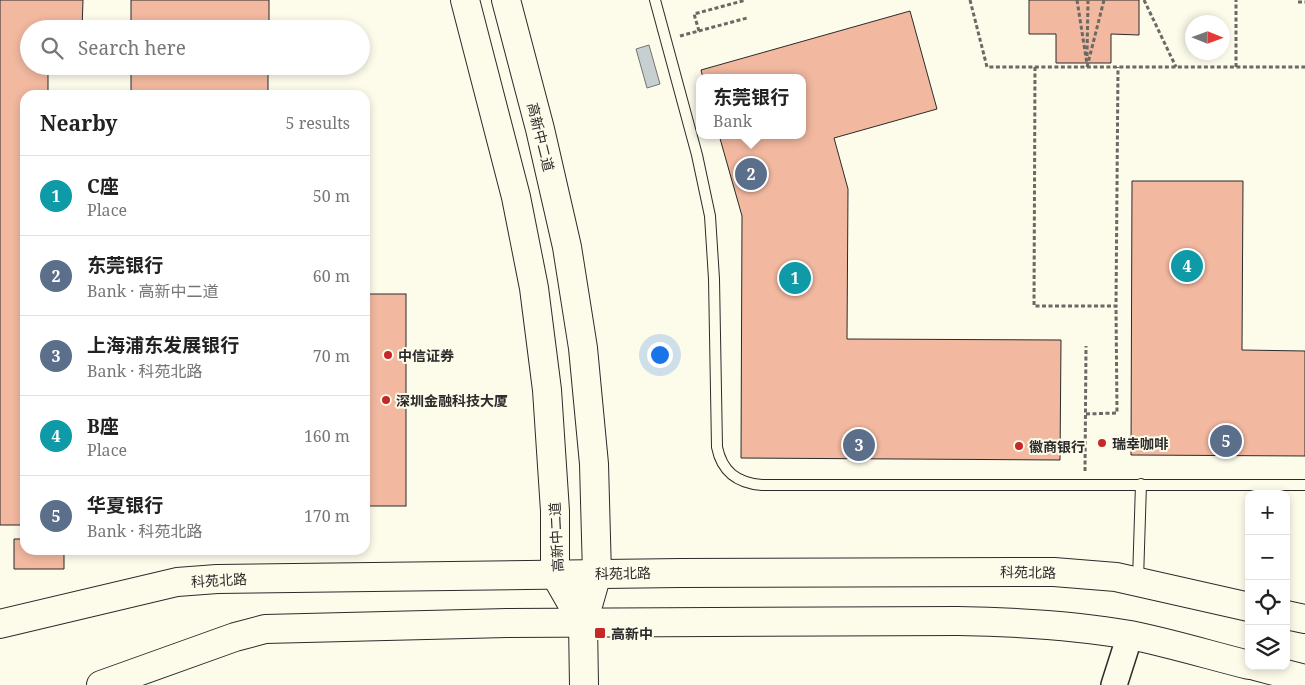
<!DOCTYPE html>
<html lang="en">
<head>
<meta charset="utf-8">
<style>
  :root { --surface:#fff; --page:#f2f2f2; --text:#222; --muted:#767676; --line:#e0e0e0; --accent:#7c3aed }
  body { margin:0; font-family:"Noto Serif","Noto Sans SC",serif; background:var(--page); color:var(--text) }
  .controls { position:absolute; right:15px; bottom:15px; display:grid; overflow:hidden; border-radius:10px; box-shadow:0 2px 8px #0003 }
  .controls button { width:45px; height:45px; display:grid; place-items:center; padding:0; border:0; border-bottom:1px solid var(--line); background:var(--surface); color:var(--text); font:25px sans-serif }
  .compass { position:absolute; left:1185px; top:15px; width:45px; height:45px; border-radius:50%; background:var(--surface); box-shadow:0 2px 8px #0003; rotate:91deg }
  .you { position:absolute; left:659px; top:354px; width:18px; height:18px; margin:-12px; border:4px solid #fff; border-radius:50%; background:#1a73e8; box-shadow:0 0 0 8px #1a73e833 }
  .badge { display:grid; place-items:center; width:32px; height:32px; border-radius:50%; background:var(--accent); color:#fff; font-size:16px; font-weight:700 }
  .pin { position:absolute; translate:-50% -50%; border:2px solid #fff; box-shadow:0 1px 5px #0006 }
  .popup { position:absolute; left:696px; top:74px; width:110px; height:65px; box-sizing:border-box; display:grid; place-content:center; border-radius:10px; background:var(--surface); filter:drop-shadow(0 1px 4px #0005); font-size:16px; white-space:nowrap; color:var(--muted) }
  .popup b { font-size:19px; color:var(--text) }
  .popup::after { content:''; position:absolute; left:50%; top:100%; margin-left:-10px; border:10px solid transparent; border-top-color:var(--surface) }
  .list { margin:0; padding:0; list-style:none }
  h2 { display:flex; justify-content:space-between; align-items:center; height:65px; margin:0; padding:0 20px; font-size:21px }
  h2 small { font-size:16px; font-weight:400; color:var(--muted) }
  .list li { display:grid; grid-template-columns:32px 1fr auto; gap:15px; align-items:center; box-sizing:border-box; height:80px; padding:0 20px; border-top:1px solid var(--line) }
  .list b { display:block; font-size:19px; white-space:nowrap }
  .list p { margin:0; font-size:16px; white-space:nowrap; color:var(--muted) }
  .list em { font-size:16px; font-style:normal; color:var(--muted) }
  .icon { flex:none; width:28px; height:28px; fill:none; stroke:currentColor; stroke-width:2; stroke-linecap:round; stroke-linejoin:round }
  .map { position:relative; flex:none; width:1305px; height:685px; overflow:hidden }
  .search { position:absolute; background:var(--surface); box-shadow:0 2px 8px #0003; left:20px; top:20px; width:350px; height:55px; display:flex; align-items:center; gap:12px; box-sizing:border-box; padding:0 18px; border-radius:28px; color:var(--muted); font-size:19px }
  .panel { position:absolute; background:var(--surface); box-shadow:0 2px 8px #0003; left:20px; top:90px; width:350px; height:465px; border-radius:15px }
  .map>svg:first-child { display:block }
</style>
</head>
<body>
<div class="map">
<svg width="1305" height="685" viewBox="0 0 1305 685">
  <rect width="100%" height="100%" fill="#fdfbea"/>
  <polygon fill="#c7d0d0" stroke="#74746e" points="649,45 660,84 647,88 636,49"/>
  <g fill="#f2b8a0" stroke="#2b2b2b">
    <polygon points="0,0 83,0 82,29 29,29 29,66 48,66 48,95 25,95 25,525 0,525"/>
    <rect x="131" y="0" width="138" height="29"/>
    <polygon points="1029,0 1139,0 1139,35 1111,34 1111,63 1056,63 1056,34 1029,34"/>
    <polygon points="910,11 937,109 834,138 848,189 847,339 1061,340 1060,460 741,458 742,216 719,135 802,135 802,78 703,78 701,70"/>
    <rect x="131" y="66" width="137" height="29"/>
    <polygon points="1132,181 1243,181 1242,350 1305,351 1305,456 1131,455"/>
    <rect x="365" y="294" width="41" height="212"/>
    <polygon points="14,539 25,539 25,550 64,550 64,569 14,569"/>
  </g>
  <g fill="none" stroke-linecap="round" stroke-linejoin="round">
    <g stroke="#2b2b2b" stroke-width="12">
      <g id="service">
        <path d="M 655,0 L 697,155 L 710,216 L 714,279 L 717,447 C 722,472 737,483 762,485 L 1305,485"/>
        <polyline points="1138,580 1141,484"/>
      </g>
    </g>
    <g stroke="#2b2b2b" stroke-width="28">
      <polyline id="tertiary" points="1114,685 1130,635"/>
    </g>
    <g stroke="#2b2b2b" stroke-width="30">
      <g id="secondary">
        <polyline points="465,0 516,197 534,288 547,390 555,511 555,574 583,623"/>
        <polyline points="506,0 540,129 567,247 583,348 594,464 597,574 583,623 584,685"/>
      </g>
    </g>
    <g stroke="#2b2b2b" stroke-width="30">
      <g id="primary">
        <polyline points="1286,615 1305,619"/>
        <polyline points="0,624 177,582 217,579 680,573 1054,572 1116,577 1249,607"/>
        <polyline points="1255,666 1305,679"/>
        <path d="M 101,685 L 235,637 L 265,629 L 507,623 L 958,621 C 1016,622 1073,625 1130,635 C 1170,643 1209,655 1249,665"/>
      </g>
    </g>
    <g stroke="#6a6964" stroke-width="3" stroke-dasharray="4 2.5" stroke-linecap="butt">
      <polyline points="970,0 987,67 1305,67"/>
      <polyline points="1077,0 1087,64"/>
      <polyline points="1144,0 1176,67"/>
      <polyline points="1298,2 1305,2"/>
      <polyline points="699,31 694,14 746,0"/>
      <polyline points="680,36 747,18"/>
      <polyline points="1087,56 1088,1"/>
      <polyline points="1035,67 1034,306 1116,306 1118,67"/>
      <polyline points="1087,67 1104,0"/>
      <polyline points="1236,67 1236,0"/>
      <polyline points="1086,414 1117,413 1116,306"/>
      <polyline points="1085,471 1086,346"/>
    </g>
    <use href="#service" stroke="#fdfbea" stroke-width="10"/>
    <use href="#tertiary" stroke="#fdfbea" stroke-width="25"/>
    <use href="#secondary" stroke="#fdfbea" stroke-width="28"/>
    <use href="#primary" stroke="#fdfbea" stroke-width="28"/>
  </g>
  <g fill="#c62828" stroke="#fdfbea" stroke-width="2">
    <circle cx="388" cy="355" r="5"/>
    <circle cx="386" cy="400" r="5"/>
    <circle cx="1102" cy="443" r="5"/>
    <circle cx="1019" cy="446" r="5"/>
    <rect x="594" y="627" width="12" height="12" rx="2.5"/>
  </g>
  <g text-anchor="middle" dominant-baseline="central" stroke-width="4" stroke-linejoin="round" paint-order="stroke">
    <g font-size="14" fill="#2b2b2b" stroke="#fdfbea">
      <text transform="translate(541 137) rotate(76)">高新中二道</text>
      <text transform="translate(556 537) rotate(-93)">高新中二道</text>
      <text transform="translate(1028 572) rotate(1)">科苑北路</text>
      <text transform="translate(623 573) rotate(-1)">科苑北路</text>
      <text transform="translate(219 580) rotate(-3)">科苑北路</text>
    </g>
    <g font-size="14" font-weight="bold" fill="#2b2b2b" stroke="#fdfbea" text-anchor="start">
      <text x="398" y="355">中信证券</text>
      <text x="396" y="400">深圳金融科技大厦</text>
      <text x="1112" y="443">瑞幸咖啡</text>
      <text x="1029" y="446">徽商银行</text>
      <text x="611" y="633">高新中</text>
    </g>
  </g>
</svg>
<div class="controls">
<button>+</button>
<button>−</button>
<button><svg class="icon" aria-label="locate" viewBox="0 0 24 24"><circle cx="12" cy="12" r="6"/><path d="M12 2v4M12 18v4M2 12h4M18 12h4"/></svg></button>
<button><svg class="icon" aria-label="layers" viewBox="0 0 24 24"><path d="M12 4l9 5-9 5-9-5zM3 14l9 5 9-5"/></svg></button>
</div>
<svg class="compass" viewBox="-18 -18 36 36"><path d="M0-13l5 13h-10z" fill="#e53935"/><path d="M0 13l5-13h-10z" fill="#767676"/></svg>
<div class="you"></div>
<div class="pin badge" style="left:795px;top:278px;background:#0f9aa8">1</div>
<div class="pin badge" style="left:751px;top:174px;background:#5c6f8a">2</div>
<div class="popup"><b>东莞银行</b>Bank</div>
<div class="pin badge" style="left:859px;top:445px;background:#5c6f8a">3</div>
<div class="pin badge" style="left:1187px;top:266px;background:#0f9aa8">4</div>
<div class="pin badge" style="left:1226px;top:441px;background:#5c6f8a">5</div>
<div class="search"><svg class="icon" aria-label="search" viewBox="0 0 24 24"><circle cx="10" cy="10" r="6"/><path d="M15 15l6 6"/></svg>Search here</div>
<section class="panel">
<h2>Nearby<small>5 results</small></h2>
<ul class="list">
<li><span class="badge" style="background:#0f9aa8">1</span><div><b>C座</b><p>Place</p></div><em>50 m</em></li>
<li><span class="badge" style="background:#5c6f8a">2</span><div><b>东莞银行</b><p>Bank · 高新中二道</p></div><em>60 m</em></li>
<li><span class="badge" style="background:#5c6f8a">3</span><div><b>上海浦东发展银行</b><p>Bank · 科苑北路</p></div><em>70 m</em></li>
<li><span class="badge" style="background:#0f9aa8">4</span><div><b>B座</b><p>Place</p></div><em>160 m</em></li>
<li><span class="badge" style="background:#5c6f8a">5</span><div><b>华夏银行</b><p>Bank · 科苑北路</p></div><em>170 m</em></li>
</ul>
</section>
</div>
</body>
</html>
